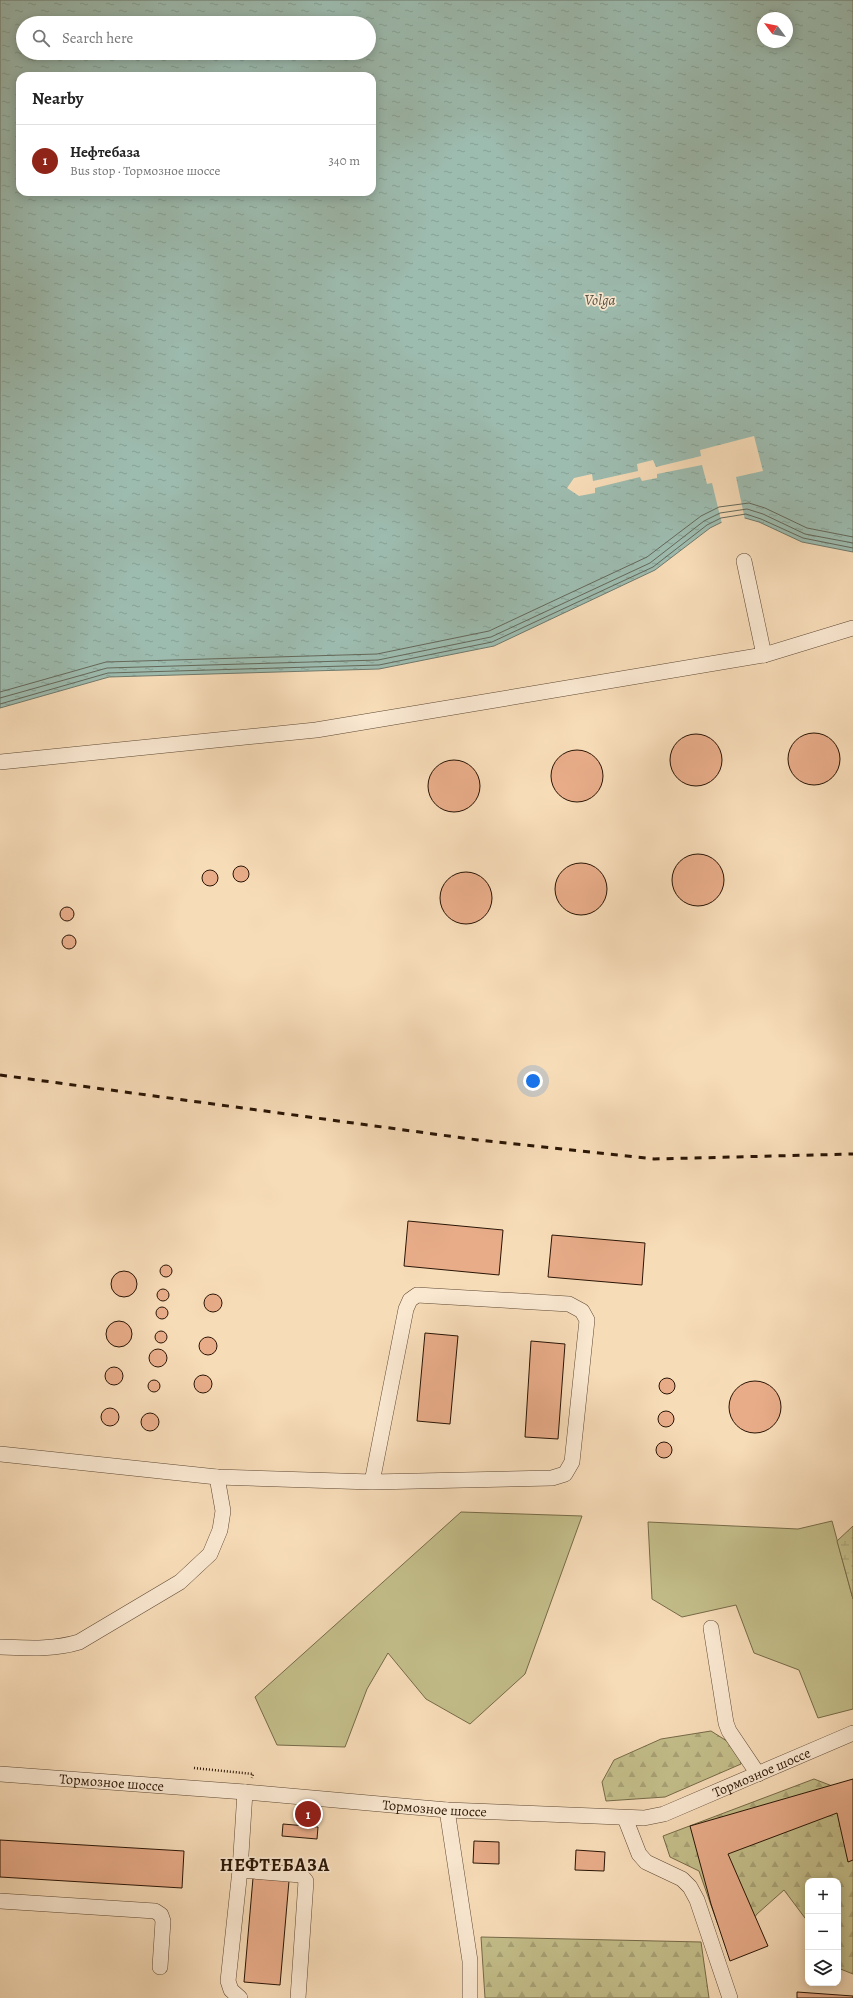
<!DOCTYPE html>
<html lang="en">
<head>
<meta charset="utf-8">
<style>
  :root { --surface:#fff; --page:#f2f2f2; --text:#222; --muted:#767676; --line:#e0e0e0; --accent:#8f2418 }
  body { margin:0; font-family:Alegreya,serif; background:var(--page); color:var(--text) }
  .controls { position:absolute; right:12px; bottom:12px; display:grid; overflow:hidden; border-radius:8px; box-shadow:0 2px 10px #0003 }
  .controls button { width:36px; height:36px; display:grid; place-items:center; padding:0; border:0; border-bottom:1px solid var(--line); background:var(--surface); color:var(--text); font:20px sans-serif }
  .compass { position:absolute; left:757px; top:12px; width:36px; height:36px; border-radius:50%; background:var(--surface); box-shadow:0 2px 10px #0003; rotate:302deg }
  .you { position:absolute; left:533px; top:1081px; width:14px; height:14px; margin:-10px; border:3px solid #fff; border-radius:50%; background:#1a73e8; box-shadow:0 0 0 6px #1a73e833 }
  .badge { display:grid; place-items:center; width:26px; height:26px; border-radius:50%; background:var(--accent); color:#fff; font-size:13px; font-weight:700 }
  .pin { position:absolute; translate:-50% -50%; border:2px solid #fff; box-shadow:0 1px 4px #0006 }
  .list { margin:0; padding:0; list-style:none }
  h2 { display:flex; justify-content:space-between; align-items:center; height:52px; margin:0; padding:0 16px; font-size:17px }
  h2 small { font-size:13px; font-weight:400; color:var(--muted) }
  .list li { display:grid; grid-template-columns:26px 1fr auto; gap:12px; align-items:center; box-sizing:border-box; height:72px; padding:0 16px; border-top:1px solid var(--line) }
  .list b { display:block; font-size:15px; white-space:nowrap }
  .list p { margin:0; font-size:13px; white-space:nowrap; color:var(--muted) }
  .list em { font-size:13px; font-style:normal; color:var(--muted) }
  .icon { flex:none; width:22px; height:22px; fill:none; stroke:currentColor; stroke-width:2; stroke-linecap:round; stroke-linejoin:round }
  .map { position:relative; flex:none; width:853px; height:1998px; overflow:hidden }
  .search { position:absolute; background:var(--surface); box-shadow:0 2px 10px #0003; left:16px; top:16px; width:360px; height:44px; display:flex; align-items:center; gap:10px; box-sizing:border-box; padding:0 14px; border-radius:22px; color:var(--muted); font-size:15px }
  .panel { position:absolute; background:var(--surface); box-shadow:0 2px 10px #0003; left:16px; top:72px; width:360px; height:124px; border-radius:12px }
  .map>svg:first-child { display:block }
</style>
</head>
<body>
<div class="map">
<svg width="853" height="1998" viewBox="0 0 853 1998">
  <defs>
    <pattern id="forest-firs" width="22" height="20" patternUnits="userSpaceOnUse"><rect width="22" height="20" fill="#c3be8a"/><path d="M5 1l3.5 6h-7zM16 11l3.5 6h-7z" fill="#a8a276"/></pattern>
    <pattern id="wetland-marsh" width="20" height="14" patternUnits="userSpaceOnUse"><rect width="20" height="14" fill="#c3be8a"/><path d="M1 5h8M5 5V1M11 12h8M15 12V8" fill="none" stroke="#a8a276"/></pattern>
    <pattern id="water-ripples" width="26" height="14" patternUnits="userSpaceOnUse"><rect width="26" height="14" fill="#9dbcb0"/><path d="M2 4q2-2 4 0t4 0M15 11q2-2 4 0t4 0" fill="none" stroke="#87a196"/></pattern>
  </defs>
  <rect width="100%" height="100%" fill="#f7dcb8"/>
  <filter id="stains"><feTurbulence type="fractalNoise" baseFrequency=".005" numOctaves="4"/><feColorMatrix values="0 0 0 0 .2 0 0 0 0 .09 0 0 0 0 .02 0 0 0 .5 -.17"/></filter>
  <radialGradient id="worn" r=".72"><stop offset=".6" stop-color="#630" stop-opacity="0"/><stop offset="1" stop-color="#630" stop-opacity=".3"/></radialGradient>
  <g fill="#c3be8a" stroke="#766a48">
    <polygon points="461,1512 582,1516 525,1674 470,1724 426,1699 388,1653 367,1689 345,1747 277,1745 255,1697"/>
    <polygon points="832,1521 853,1599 853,1709 818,1718 799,1670 754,1653 736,1605 682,1617 652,1599 648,1522 798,1529"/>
  </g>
  <g fill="url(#forest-firs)" stroke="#766a48">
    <polygon points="711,1731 738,1748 741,1764 665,1797 606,1801 602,1782 614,1760 661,1739"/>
    <polygon points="814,1779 853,1794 853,1974 838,1968 838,1881 808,1881 808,1922 784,1890 757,1914 739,1937 718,1925 699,1871 670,1857 663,1836"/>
    <polygon points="481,1937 701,1942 709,1998 485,1998"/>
  </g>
  <polygon fill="url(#wetland-marsh)" stroke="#766a48" points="853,1526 853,1599 837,1541"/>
  <path fill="url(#water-ripples)" stroke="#6f796c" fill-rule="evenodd" d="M 0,0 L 853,0 L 853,552 L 802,542 L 759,522 L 745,518 L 722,522 L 710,528 L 655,570 L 494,646 L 379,669 L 109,677 L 0,708 ZM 763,18 L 787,18 L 787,42 L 763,42 ZM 23,23 L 369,23 L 369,53 L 23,53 ZM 20,76 L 372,76 L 372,192 L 20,192 Z"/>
  <polygon fill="#f7dcb8" points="754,436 763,471 736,477 745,520 722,524 712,483 707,484 702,465 657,474 657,478 642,481 640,477 595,488 595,493 579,496 567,488 574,478 592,474 593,481 638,471 637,464 653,460 656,467 701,456 700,450"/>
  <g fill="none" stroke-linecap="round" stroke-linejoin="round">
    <g stroke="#64685a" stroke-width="1">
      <polyline points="0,692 106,662 377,654 489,631 647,557 701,516 719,507 749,503 765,508 807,528 853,537"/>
      <polyline points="0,698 107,668 378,660 491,637 650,563 704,521 720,513 747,509 763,514 805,534 853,543"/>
      <polyline points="0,704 108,673 379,665 492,642 653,567 707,525 721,518 746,514 761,519 803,538 853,548"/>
    </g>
  </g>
  <g fill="#e8ac89" stroke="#2a1505">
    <circle cx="814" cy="759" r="26"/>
    <circle cx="696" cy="760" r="26"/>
    <circle cx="577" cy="776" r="26"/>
    <circle cx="454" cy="786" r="26"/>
    <circle cx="698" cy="880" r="26"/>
    <circle cx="581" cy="889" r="26"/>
    <circle cx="241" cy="874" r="8"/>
    <circle cx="210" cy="878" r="8"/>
    <circle cx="466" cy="898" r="26"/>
    <circle cx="67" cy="914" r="7"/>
    <circle cx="69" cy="942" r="7"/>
    <polygon points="408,1221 503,1230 499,1275 404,1266"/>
    <polygon points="552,1235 645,1243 642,1285 548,1277"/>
    <circle cx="166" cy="1271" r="6"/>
    <circle cx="124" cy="1284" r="13"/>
    <circle cx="163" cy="1295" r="6"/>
    <circle cx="213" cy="1303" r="9"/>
    <circle cx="162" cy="1313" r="6"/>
    <circle cx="119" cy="1334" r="13"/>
    <circle cx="161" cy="1337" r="6"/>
    <polygon points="425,1333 458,1336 450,1424 417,1421"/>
    <circle cx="208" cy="1346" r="9"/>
    <polygon points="531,1341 565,1344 558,1439 525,1437"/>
    <circle cx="158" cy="1358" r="9"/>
    <circle cx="114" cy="1376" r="9"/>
    <circle cx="203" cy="1384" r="9"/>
    <circle cx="667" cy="1386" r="8"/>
    <circle cx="154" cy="1386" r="6"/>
    <circle cx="755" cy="1407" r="26"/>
    <circle cx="110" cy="1417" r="9"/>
    <circle cx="666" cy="1419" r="8"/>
    <circle cx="150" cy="1422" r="9"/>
    <circle cx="664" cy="1450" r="8"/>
    <polygon points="853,1779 853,1860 848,1862 837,1813 728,1854 768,1946 730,1961 711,1904 690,1826"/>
    <polygon points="283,1824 318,1827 317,1839 282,1836"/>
    <polygon points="0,1840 184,1851 182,1888 0,1877"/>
    <polygon points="474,1841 499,1842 499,1864 473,1863"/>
    <polygon points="576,1850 605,1852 604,1871 575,1870"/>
    <polygon points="253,1878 289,1881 280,1985 244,1982"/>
    <polygon points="797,1992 853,1996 853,1998 797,1998"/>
  </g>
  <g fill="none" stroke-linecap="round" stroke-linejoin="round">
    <g stroke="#5d4732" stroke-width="16">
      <g id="minor">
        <polyline points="764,655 853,628"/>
        <polyline points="0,762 316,730 764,655 744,561"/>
        <polyline points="0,1454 217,1477 372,1482 552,1478 565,1474 572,1462 587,1320 582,1311 569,1304 417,1295 410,1300 406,1309 372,1482"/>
        <polyline points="711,1628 726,1723 729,1731 758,1774"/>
        <path d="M 0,1647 C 27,1648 53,1650 79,1642 L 180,1582 L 210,1554 L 220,1530 L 223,1511 L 217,1477"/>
        <path id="s1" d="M 0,1774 L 245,1792 L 447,1810 L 644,1818 L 664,1814 L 853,1733"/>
        <polyline points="447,1810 470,1961 470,1998"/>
        <polyline points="625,1818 639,1854 646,1862 682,1879 690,1887 697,1900 730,1998"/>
        <polyline points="240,1870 301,1875 306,1881 298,1998"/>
        <polyline points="0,1901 155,1911 161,1915 163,1921 160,1967"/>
        <polyline points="240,1998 231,1990 228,1981 240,1870 245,1792"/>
      </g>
    </g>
    <polyline stroke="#2a1505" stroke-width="2.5" stroke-dasharray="1 2" stroke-linecap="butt" points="194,1768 253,1774 252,1778"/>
    <use href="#minor" stroke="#fae8d1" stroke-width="15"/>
    <polyline stroke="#2a1505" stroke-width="3" stroke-dasharray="7 7" stroke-linecap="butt" points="0,1075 478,1140 654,1159 853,1154"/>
  </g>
  <g text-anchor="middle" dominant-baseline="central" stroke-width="3.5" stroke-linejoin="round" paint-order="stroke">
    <g font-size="14" fill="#2a1505" stroke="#fae8d1">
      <text stroke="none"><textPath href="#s1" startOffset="772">Тормозное шоссе</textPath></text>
      <text stroke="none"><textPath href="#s1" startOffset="112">Тормозное шоссе</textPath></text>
      <text stroke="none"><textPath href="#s1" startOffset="436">Тормозное шоссе</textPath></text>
    </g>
    <g font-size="15" font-style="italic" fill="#524f41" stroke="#fae8d1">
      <text x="600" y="300">Volga</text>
    </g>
    <g font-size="18" font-weight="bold" letter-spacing="1" fill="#2a1505" stroke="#fae8d1">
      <text x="275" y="1865">НЕФТЕБАЗА</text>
    </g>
  </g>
  <rect width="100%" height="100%" filter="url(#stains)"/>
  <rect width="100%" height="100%" fill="url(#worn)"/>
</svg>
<div class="controls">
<button>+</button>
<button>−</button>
<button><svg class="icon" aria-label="layers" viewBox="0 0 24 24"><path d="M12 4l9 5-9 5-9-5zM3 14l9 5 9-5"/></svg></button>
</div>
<svg class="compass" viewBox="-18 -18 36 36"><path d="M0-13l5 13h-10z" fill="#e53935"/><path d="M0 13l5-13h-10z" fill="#767676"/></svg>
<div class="you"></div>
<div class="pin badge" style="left:308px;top:1814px">1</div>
<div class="search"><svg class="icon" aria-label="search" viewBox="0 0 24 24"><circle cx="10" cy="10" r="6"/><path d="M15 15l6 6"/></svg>Search here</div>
<section class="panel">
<h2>Nearby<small></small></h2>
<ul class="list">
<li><span class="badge">1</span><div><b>Нефтебаза</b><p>Bus stop · Тормозное шоссе</p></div><em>340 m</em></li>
</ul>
</section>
</div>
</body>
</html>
